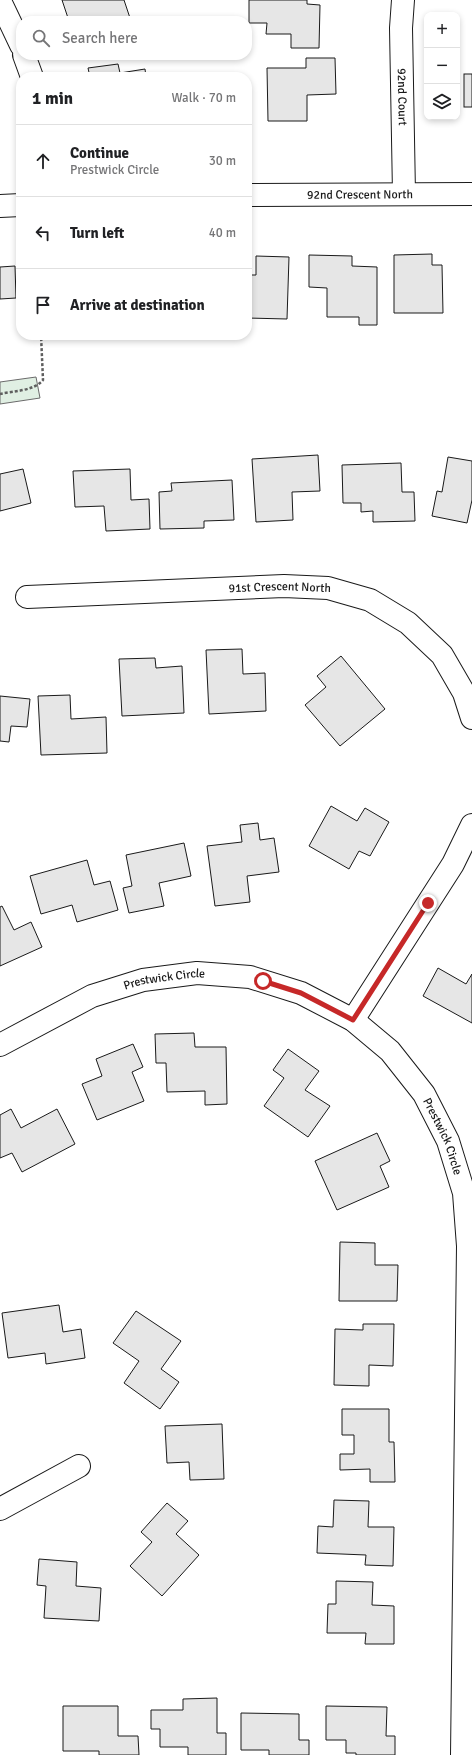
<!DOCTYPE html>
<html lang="en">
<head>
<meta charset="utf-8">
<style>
  :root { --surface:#fff; --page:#f6f6f6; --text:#202124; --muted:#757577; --line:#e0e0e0 }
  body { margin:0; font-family:Signika,sans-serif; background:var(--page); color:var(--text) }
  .controls { position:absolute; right:12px; top:12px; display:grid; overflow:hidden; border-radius:8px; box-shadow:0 2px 6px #0003 }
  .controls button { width:36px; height:36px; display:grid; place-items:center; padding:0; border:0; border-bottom:1px solid var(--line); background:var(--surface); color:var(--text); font:20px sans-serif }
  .stop { position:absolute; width:12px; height:12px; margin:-9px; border:3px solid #c62828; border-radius:50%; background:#fff }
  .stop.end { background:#c62828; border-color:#fff; box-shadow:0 1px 4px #0008 }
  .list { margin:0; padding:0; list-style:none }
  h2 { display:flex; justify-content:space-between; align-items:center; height:52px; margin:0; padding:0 16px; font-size:17px }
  h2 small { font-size:13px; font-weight:400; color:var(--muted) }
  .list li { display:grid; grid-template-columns:26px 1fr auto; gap:12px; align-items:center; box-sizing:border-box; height:72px; padding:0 16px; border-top:1px solid var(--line) }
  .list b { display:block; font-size:15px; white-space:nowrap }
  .list p { margin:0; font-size:13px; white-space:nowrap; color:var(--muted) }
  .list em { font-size:13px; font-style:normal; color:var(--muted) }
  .icon { flex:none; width:22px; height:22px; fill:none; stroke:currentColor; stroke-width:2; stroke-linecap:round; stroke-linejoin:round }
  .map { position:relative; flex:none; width:472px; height:1755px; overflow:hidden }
  .search { position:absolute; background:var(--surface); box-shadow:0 2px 6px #0003; left:16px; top:16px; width:236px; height:44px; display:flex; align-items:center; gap:10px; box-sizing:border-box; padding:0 14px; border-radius:16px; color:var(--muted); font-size:15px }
  .panel { position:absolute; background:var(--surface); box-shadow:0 2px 6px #0003; left:16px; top:72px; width:236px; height:268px; border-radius:16px }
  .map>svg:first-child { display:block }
</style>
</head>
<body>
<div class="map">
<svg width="472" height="1755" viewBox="0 0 472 1755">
  <rect width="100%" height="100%" fill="#fff"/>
  <polygon fill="#e0efe3" stroke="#6a6a6a" points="36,377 40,398 0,404 0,382"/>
  <g fill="#e6e6e6" stroke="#1a1a1a">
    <polygon points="62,0 124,0 131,21 69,21"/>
    <polygon points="249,0 307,0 307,4 320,5 319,48 291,48 291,34 266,34 267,23 249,23"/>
    <polygon points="306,58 335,58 336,94 307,95 307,121 268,121 267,68 306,68"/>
    <polygon points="118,64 120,73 145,69 146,77 90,77 88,68"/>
    <rect x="464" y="74" width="8" height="33"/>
    <polygon points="432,254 432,265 442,265 443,313 394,313 394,255"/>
    <polygon points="309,255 352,256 352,266 377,267 377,325 359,325 359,317 327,317 327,288 309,287"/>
    <polygon points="256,256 289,257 287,319 247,318 247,275 256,275"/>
    <polygon points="15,266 16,298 0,299 0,267"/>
    <polygon points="318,455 320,491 292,492 293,520 256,522 252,459"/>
    <polygon points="448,457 472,461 472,500 467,523 432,516 437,491 442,492"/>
    <polygon points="401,463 402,492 414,492 415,521 373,522 373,511 361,512 361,503 343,503 342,465"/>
    <polygon points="23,469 31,503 0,511 0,474"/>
    <polygon points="130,469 131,500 149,499 150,529 106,531 104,506 75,507 73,471"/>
    <polygon points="232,480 234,520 204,521 204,528 160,529 159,492 172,491 171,483"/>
    <polygon points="242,649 243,674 265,673 266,711 209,714 206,650"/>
    <polygon points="341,656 385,709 340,746 305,705 326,687 317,676"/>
    <polygon points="155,658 156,668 182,666 184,713 122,716 119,659"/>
    <polygon points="70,695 71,719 106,717 107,753 41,755 38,696"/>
    <polygon points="0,696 30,699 27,727 11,726 9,742 0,741"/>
    <polygon points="331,806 357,821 365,808 389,822 370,856 359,851 349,869 309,846"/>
    <polygon points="258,823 260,840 274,838 279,872 247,876 250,902 215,906 207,846 242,842 240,825"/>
    <polygon points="184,843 191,876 159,883 164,906 129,913 123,888 132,886 126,855"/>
    <polygon points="87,860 94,885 110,881 118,910 77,922 72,905 41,914 30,876"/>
    <polygon points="2,906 14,930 31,922 42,947 0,966 0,907"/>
    <polygon points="438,968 466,984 472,974 472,1023 423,996"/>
    <polygon points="194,1033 195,1047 226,1047 227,1104 205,1105 205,1091 167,1092 166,1063 156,1063 155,1034"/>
    <polygon points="133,1044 143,1067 132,1072 144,1101 97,1120 82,1084 102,1076 96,1059"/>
    <polygon points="288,1049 319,1071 305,1090 330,1106 308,1137 264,1106 284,1078 273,1070"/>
    <polygon points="11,1109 21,1128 57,1109 75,1144 22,1172 12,1153 0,1158 0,1115"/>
    <polygon points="377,1133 390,1161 380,1166 389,1187 337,1210 315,1161"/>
    <polygon points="340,1242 375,1243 375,1265 398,1265 397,1301 339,1301"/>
    <polygon points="59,1305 63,1332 81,1329 85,1358 46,1364 45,1353 8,1358 2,1313"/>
    <polygon points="136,1311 181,1341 161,1369 179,1382 160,1409 124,1383 139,1361 113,1343"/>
    <polygon points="363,1324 394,1324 393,1366 369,1365 369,1386 334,1385 335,1329 363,1330"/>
    <polygon points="342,1409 389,1409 389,1442 394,1442 395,1482 370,1482 370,1469 340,1470 340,1454 354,1454 354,1435 342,1435"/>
    <polygon points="222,1424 224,1479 190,1480 189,1462 167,1463 165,1426"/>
    <polygon points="334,1500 369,1501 368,1527 394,1527 393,1566 365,1565 366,1555 317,1553 318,1526 333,1527"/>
    <polygon points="167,1503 188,1521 176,1534 199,1555 162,1596 130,1566 152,1542 141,1532"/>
    <polygon points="39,1559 77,1562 76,1586 101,1588 99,1621 44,1618 46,1586 37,1585"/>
    <polygon points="336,1581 373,1582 372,1605 394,1606 394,1644 365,1644 366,1633 327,1633 328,1604 336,1604"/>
    <polygon points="217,1698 217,1733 226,1733 226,1755 188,1755 188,1747 160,1747 160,1729 151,1729 151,1710 183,1710 183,1699"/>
    <polygon points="63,1706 118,1706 118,1736 138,1736 139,1755 99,1755 99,1751 63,1751"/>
    <polygon points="326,1706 387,1707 386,1736 395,1736 395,1755 356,1755 356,1753 346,1753 346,1740 326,1740"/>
    <polygon points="241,1713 299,1714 299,1740 309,1740 309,1755 269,1755 269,1750 241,1750"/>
  </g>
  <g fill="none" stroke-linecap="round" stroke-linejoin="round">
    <g stroke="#1a1a1a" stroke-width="24">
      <g id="minor">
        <path id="s1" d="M 403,0 L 401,28 L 404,194"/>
        <polyline points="0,1 21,45"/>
        <polyline points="24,55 32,77"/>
        <path id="s2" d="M 247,195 L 472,194"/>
        <polyline points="0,206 21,205"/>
        <path id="s3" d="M 27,597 L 284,586 L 328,588 L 370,600 L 408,623 L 442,655 L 464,693 L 472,718"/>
        <polyline points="353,1020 453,864 472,825"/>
        <path id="s4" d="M 0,1045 L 92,996 L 143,980 L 197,973 L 250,977 L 301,993 L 353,1020 L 390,1051 L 424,1094 L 448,1141 L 464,1193 L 468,1246 L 462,1755"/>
        <polyline points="0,1509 79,1466"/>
      </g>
    </g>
    <path stroke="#5f5f5f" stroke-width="2.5" stroke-dasharray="3 2" stroke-linecap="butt" d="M 0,394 C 13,391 34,391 43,380 L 41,335"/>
    <use href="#minor" stroke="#fff" stroke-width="22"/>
  </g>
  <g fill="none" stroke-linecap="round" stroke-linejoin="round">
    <polyline stroke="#c62828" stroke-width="5" points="263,981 301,993 353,1020 428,903"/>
  </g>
  <g text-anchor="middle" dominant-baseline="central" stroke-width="3" stroke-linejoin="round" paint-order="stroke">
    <g font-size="12" fill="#1a1a1a" stroke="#fff">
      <text stroke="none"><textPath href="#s1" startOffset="97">92nd Court</textPath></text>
      <text stroke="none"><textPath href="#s2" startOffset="113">92nd Crescent North</textPath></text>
      <text stroke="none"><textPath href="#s3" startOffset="253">91st Crescent North</textPath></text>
      <text stroke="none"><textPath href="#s4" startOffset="179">Prestwick Circle</textPath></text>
      <text stroke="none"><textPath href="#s4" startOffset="527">Prestwick Circle</textPath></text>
    </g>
  </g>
</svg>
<div class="controls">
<button>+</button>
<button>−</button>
<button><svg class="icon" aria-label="layers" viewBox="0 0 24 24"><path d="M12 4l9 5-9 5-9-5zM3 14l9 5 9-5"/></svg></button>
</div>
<div class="stop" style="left:263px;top:981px"></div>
<div class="stop end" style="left:428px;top:903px"></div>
<div class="search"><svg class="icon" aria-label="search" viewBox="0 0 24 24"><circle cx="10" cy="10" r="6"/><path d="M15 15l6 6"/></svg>Search here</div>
<section class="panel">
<h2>1 min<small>Walk · 70 m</small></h2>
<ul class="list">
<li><svg class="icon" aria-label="ahead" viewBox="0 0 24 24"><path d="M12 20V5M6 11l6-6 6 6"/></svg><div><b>Continue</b><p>Prestwick Circle</p></div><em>30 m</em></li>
<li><svg class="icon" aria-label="left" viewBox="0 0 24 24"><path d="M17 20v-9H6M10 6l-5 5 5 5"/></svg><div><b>Turn left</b></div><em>40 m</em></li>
<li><svg class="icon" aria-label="arrive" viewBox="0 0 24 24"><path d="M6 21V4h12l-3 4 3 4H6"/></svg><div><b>Arrive at destination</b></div></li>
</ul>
</section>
</div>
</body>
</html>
